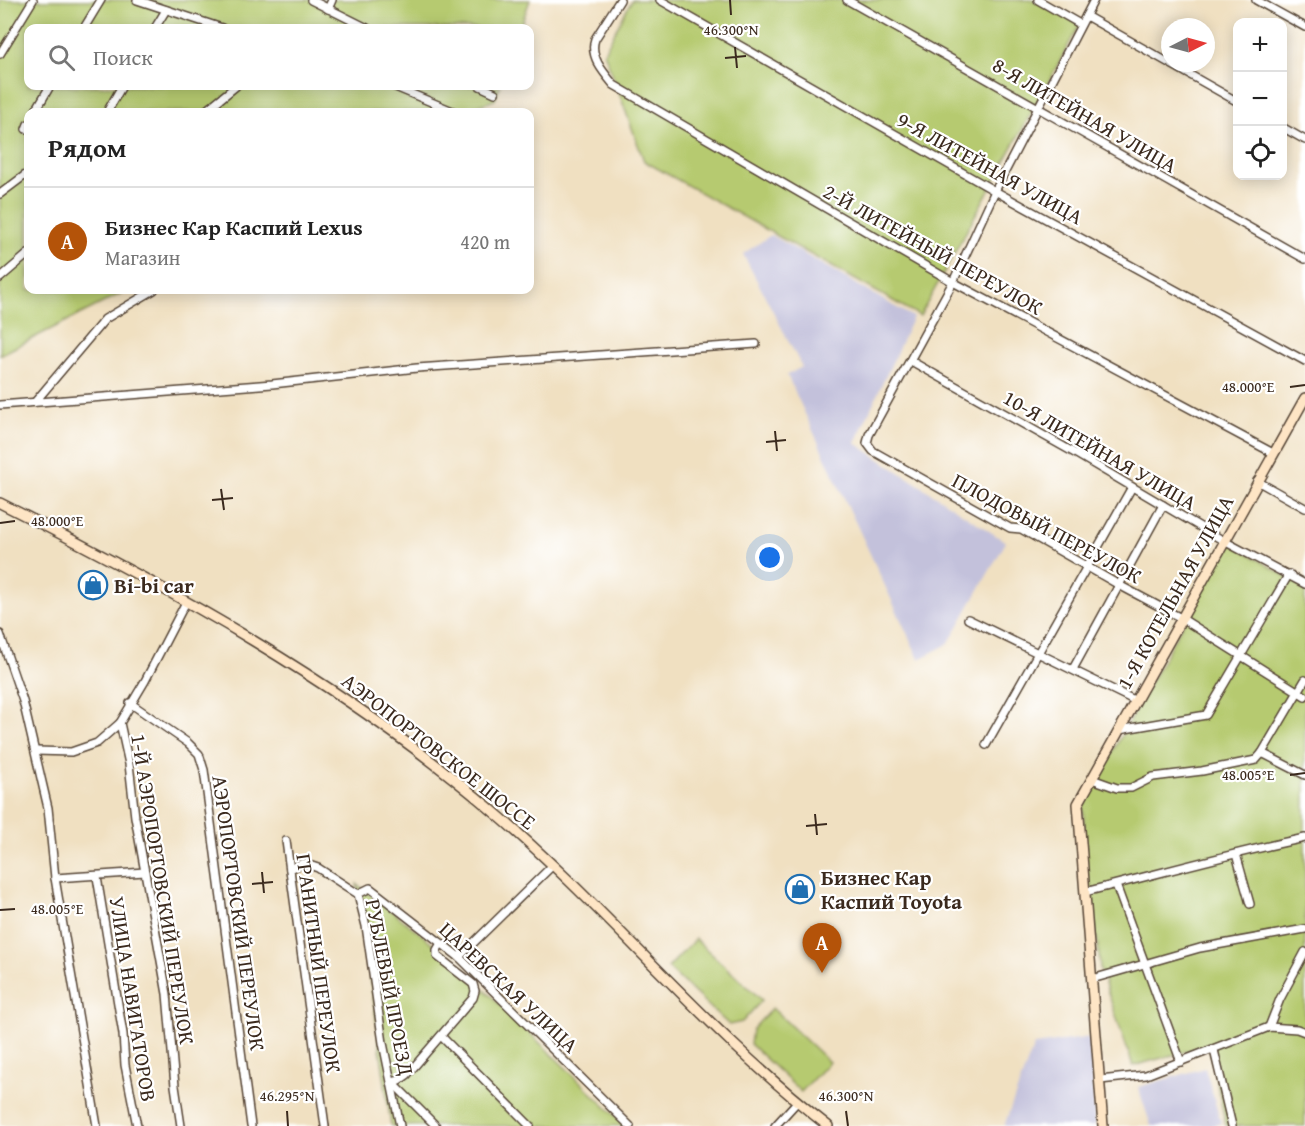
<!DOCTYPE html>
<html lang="ru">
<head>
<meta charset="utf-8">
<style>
  :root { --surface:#fff; --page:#f2f2f2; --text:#222; --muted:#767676; --line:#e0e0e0; --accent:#b45309 }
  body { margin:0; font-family:"Gentium Book Plus",serif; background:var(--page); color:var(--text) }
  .controls { position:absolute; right:18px; top:18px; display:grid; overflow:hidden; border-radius:12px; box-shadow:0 3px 15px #0003 }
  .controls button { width:54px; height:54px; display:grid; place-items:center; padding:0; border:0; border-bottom:2px solid var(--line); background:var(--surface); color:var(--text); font:30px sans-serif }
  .compass { position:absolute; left:1161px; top:18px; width:54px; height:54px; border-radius:50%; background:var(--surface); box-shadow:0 3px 15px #0003; rotate:84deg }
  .you { position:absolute; left:770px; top:558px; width:21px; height:21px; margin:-15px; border:4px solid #fff; border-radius:50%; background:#1a73e8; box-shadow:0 0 0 9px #1a73e833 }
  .badge { display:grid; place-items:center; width:39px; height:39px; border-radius:50%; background:var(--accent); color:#fff; font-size:20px; font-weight:700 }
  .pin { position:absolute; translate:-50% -50px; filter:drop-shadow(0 2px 3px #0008) }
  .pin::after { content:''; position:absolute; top:32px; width:21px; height:18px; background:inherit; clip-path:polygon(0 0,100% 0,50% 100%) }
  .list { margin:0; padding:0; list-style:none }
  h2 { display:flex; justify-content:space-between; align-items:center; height:78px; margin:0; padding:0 24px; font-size:26px }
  h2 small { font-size:20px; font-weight:400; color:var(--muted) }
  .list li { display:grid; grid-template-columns:39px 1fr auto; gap:18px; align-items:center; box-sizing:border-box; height:108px; padding:0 24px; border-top:2px solid var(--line) }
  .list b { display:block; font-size:22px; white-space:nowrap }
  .list p { margin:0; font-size:20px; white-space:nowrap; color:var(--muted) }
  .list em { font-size:20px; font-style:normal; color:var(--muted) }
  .icon { flex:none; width:33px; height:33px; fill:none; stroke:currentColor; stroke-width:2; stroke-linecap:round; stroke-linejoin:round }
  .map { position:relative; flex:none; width:1305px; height:1126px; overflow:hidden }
  .search { position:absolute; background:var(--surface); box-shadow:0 3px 15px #0003; left:24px; top:24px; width:510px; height:66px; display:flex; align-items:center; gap:15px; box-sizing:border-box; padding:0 21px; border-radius:12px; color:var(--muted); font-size:22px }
  .panel { position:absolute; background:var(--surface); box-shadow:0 3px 15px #0003; left:24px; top:108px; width:510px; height:186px; border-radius:12px }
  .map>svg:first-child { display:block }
</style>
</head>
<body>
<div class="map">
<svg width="1305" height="1126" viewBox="0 0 1305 1126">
  <rect width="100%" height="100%" fill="#fff"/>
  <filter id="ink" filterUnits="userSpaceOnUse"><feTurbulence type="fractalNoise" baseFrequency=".0167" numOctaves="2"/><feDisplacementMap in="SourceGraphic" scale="12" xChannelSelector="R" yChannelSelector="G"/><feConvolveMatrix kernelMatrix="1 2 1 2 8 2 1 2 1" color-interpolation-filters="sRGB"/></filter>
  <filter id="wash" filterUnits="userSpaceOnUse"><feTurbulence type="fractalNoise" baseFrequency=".008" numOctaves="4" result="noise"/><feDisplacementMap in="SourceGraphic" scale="24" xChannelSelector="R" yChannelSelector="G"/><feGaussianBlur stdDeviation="1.35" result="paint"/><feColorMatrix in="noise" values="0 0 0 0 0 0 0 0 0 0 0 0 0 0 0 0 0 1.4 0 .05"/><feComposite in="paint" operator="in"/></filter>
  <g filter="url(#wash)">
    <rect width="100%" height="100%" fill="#f0e0c1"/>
    <g fill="#c3c1db">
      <polygon points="771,235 913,317 855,443 1006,542 948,644 919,659 787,375 802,367 743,254"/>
      <polygon points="1092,1037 1095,1126 1004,1126 1034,1045"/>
      <polygon points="1205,1068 1221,1123 1212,1126 1151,1126 1138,1087"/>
    </g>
    <g fill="#b6ca6f" stroke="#787a46" stroke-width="1.5">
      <polygon points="0,0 530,0 520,28 28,28 28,86 500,86 495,100 460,112 28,112 28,290 128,290 0,355"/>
      <polygon points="632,0 1034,0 1080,24 920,316 644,161 604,52"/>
      <polygon points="1228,541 1305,588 1305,1126 1226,1126 1209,1045 1133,1066 1100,969 1098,944 1088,897 1083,806"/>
      <polygon points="357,884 454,960 626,1126 391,1126"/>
      <polygon points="695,939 762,1000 742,1022 729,1025 668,968"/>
      <polygon points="772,1008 829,1062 801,1092 750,1044 752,1030"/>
    </g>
  </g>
  <g filter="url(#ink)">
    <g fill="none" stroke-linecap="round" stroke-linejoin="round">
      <g stroke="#564536" stroke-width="10">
        <g id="street">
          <polyline points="137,0 222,28"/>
          <polyline points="311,0 367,28"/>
          <path d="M 620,0 L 595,39 C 589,56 603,72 614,85 L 953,282 L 1273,453"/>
          <polyline points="660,0 995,191 1305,361"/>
          <polyline points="847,0 1305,259"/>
          <polyline points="1038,0 1080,24"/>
          <polyline points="1094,0 995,191 953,282 869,435 867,443 873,451 1010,528 1021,529 1119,585 1181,618 1305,696"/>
          <polyline points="1256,0 1305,27"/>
          <polyline points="328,9 332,0"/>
          <polyline points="1086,16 1238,102"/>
          <polyline points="84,28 101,0"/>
          <polyline points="155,28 166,10"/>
          <polyline points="0,54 33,0"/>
          <polyline points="393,86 455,112"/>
          <polyline points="480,86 495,93"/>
          <polyline points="35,112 50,86"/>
          <polyline points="107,112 122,86"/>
          <polyline points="204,112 236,86"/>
          <polyline points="1282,127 1305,140"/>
          <polyline points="26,129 28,124"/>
          <polyline points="0,194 28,173"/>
          <polyline points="0,278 28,254"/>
          <polyline points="911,361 1073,452 1224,541 1305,584"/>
          <polyline points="35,402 105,319 154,290"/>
          <polyline points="0,405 272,384 417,368 756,344"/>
          <polyline points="1257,481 1305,508"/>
          <polyline points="968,619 1136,701"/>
          <polyline points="0,634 23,701 48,808 55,878 97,1126"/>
          <polyline points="1073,669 1163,505"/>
          <polyline points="130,703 188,743 199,754 204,770 251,1126"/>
          <polyline points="1119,730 1206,715 1289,574"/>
          <polyline points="986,745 1132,487"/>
          <polyline points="36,751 71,752 97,743 120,723"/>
          <polyline points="1262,753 1305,680"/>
          <polyline points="1092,779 1117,788 1131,788 1153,777 1202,771 1256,760 1262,753 1305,775"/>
          <polyline points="286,841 325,1126"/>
          <polyline points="1236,854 1250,904"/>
          <polyline points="290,869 303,863 318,868 358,894 366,926 383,1043 400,1126"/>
          <polyline points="97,877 123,1034 125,1065 137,1126"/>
          <polyline points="55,878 145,872"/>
          <polyline points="1116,885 1181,1062"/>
          <path d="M 1085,892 C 1158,874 1231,853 1305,838"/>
          <polyline points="358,894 370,888 459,957 630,1126"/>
          <polyline points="459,957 552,866"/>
          <polyline points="1092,979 1200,948 1305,929"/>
          <polyline points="1269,1027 1280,999 1305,952"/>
          <polyline points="441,1036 530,1126"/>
          <polyline points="1214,1050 1232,1126"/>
          <polyline points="1100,1080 1146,1075 1269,1027 1297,1029 1305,1032"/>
          <polyline points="181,1126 175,1086 167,994 135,817 129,764 120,723 145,681 186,602"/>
          <polyline points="436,1126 392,1082 400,1080 407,1075 473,998 475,991 473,984 437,956 437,950 441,943"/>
          <polyline points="775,1126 797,1102"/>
        </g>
      </g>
      <g stroke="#564536" stroke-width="12">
        <g id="secondary">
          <path d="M 0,503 C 171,589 342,683 488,807 C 607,907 705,1031 828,1126"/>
          <polyline points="1103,1126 1078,804 1305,398"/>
        </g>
      </g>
      <use href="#street" stroke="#fff" stroke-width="7"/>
      <use href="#secondary" stroke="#fee5c5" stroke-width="9"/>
    </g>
  </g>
  <path fill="none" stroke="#3b2a1e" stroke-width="2" d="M 730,0 L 731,15M 735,47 L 737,68M 725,58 L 746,56M 1290,387 L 1305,385M 775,431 L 777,451M 766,442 L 786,440M 221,489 L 224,510M 212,500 L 233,498M 0,523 L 15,521M 1290,775 L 1305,773M 815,814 L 817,835M 806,826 L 827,824M 262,872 L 264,893M 252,884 L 273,882M 0,910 L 15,909M 287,1111 L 288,1126M 846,1111 L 848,1126"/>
  <defs>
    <g id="shop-ring" transform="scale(1.5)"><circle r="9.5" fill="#fff" stroke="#1f6fb2" stroke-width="1.5"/><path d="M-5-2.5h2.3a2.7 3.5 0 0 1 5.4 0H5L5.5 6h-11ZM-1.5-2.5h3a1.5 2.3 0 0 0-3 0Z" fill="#1f6fb2"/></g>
  </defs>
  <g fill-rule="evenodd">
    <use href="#shop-ring" x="93" y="585"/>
    <use href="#shop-ring" x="800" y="889"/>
  </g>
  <g text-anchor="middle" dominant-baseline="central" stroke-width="4.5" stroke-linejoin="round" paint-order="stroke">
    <g font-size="21" fill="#3b2a1e" stroke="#fff">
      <text transform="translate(1085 115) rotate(30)">8-Я ЛИТЕЙНАЯ УЛИЦА</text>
      <text transform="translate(990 168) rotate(29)">9-Я ЛИТЕЙНАЯ УЛИЦА</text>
      <text transform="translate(933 249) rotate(29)">2-Й ЛИТЕЙНЫЙ ПЕРЕУЛОК</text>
      <text transform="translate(1100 450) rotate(30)">10-Я ЛИТЕЙНАЯ УЛИЦА</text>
      <text transform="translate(1047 528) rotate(28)">ПЛОДОВЫЙ ПЕРЕУЛОК</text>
      <text transform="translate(1175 592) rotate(-61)">1-Я КОТЕЛЬНАЯ УЛИЦА</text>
      <text transform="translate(439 751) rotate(38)">АЭРОПОРТОВСКОЕ ШОССЕ</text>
      <text transform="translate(163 889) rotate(81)">1-Й АЭРОПОРТОВСКИЙ ПЕРЕУЛОК</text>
      <text transform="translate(239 913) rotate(82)">АЭРОПОРТОВСКИЙ ПЕРЕУЛОК</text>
      <text transform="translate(319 963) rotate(82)">ГРАНИТНЫЙ ПЕРЕУЛОК</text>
      <text transform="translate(390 987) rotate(79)">РУБЛЕВЫЙ ПРОЕЗД</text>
      <text transform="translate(509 987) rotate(43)">ЦАРЕВСКАЯ УЛИЦА</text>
      <text transform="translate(133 999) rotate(81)">УЛИЦА НАВИГАТОРОВ</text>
    </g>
    <g font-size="21" font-weight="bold" fill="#3b2a1e" stroke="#fff" text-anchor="start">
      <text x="114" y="585">Bi-bi car</text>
      <text x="821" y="877">Бизнес Кар<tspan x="821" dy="24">Каспий Toyota</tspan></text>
    </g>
  </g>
  <g font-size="15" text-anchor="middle" fill="#3b2a1e" stroke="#fff" stroke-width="4.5" stroke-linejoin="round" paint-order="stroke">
    <text x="731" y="35">46.300°N</text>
    <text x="1248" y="392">48.000°E</text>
    <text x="57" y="526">48.000°E</text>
    <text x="1248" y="780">48.005°E</text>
    <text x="57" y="914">48.005°E</text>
    <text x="287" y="1101">46.295°N</text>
    <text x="846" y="1101">46.300°N</text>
  </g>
</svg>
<div class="controls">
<button>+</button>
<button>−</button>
<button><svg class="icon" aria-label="locate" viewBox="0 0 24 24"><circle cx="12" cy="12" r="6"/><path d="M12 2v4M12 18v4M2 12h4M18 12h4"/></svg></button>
</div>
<svg class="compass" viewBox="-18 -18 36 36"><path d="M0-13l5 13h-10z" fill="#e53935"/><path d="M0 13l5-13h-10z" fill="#767676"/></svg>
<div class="you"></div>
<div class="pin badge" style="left:822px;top:973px">A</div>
<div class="search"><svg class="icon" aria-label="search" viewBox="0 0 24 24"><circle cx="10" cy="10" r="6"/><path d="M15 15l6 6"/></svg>Поиск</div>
<section class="panel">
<h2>Рядом<small></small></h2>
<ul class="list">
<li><span class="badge">A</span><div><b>Бизнес Кар Каспий Lexus</b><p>Магазин</p></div><em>420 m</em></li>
</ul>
</section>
</div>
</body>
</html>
